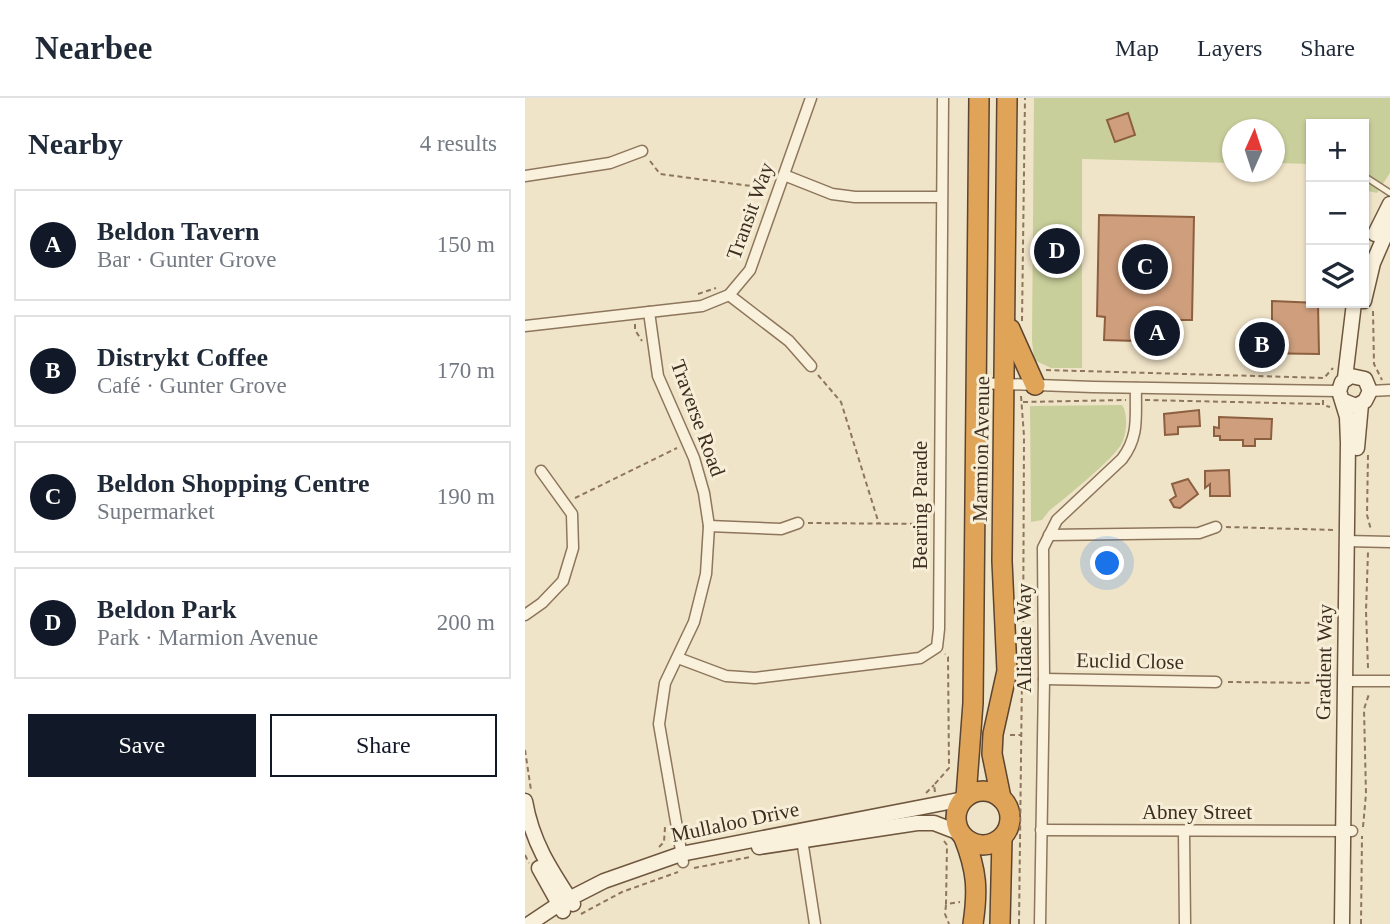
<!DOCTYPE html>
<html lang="en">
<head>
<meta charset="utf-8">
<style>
  :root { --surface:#fff; --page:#f2f2f3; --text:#1f2937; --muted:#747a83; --line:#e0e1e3; --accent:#111827 }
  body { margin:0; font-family:Georgia,serif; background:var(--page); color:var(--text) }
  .controls { position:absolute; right:21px; top:21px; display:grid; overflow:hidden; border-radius:0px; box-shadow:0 2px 5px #0004 }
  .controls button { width:63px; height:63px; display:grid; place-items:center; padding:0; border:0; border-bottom:2px solid var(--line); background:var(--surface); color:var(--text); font:35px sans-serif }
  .compass { position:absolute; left:697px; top:21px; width:63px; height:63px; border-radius:50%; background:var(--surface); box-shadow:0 2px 5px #0004; rotate:3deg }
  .you { position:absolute; left:583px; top:466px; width:24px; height:24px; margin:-18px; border:5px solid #fff; border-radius:50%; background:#1a73e8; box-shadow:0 0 0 10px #1a73e833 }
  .badge { display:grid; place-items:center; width:46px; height:46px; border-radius:50%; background:var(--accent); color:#fff; font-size:23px; font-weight:700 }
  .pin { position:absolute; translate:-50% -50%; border:4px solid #fff; box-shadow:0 2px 7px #0006 }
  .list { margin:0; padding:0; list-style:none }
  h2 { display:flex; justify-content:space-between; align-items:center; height:91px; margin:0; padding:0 28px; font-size:30px }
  h2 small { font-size:23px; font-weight:400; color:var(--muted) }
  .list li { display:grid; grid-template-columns:46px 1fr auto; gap:21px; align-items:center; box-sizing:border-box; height:112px; margin:0 14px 14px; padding:0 14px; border:2px solid var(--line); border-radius:0px }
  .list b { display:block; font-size:26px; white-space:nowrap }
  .list p { margin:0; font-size:23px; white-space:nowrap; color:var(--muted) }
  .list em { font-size:23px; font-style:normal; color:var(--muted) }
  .actions { display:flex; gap:14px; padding:21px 28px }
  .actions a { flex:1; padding:16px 0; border:2px solid var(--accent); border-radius:0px; text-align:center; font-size:24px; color:var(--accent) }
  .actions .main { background:var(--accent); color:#fff }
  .icon { flex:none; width:38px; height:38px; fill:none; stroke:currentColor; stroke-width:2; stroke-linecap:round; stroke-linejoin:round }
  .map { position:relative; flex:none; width:865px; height:826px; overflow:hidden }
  header { display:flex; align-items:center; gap:42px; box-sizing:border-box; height:98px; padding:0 35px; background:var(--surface); border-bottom:2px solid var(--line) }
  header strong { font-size:33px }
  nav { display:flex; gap:38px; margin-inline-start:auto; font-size:24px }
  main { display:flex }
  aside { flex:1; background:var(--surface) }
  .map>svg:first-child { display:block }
</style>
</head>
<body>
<header>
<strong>Nearbee</strong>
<nav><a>Map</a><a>Layers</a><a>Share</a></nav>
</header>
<main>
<aside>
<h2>Nearby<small>4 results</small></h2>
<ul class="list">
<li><span class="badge">A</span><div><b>Beldon Tavern</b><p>Bar · Gunter Grove</p></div><em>150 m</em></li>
<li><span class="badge">B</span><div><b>Distrykt Coffee</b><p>Café · Gunter Grove</p></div><em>170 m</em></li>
<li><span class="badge">C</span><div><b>Beldon Shopping Centre</b><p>Supermarket</p></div><em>190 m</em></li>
<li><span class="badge">D</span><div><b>Beldon Park</b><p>Park · Marmion Avenue</p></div><em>200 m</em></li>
</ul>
<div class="actions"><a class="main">Save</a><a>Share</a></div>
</aside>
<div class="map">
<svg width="865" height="826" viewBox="0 0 865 826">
  <rect width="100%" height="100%" fill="#f0e4c8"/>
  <g fill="#c9cf9b">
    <polygon points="509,0 865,0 865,75 852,95 839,92 839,26 786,26 786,66 750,65 750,32 708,32 707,65 557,61 557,270 526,270 509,262 507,242"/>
    <path d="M 597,307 C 603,315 602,335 597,345 C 590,360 540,400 524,413 L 517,422 L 506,424 L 505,308 Z"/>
  </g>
  <g fill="#cf9f7d" stroke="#8d5f41" stroke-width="2">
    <polygon points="603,15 610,37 590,44 582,22"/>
    <polygon points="574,117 669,119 667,222 647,222 646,244 579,242 580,219 572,218"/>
    <polygon points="747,203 793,205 794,256 729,255 730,236 747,237"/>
    <polygon points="674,312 675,328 653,329 653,336 640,337 639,316"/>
    <polygon points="694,319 747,321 746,341 730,341 730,348 718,348 718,342 695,342 695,338 689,338 689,329 694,330"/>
    <polygon points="704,372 705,398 685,398 685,386 680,390 680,373"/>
    <polygon points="663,381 673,396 655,410 649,409 645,402 651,398 647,386"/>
  </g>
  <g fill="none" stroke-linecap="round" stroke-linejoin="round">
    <g stroke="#8d765c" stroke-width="8">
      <polyline id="lane" points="839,78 865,95"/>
    </g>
    <g stroke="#8d765c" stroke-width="13">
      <g id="street">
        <polyline points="259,77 307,96 330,99 416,99"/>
        <polyline points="0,78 85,65 117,53"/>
        <polyline points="204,197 264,243 286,268"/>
        <polyline points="124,214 133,278 169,360 179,395 184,428 181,476 169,524 140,585 134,626 158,764"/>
        <polyline points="0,228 177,208 204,197 225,172 286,0"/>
        <polyline points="451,285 568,289 814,293"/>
        <polyline points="845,293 865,292"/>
        <polyline points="184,428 256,431 273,425"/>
        <polyline points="524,437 674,435 691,429"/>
        <polyline points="821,443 865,444"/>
        <polyline points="0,517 17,505 38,483 48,450 47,416 16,373"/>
        <polyline points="153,560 201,578 230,580 395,560 412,549 414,531 418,0"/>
        <polyline points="519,581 691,584"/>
        <polyline points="820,583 865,583"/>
        <polyline points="516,732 827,733"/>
        <polyline points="659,734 660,826"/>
        <polyline points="276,735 290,826"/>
        <path d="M 515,826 L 519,581 L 518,450 L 532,422 L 597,361 C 615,337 610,318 611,290"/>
      </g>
    </g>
    <g stroke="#6f573f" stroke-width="17">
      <g id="secondary">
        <polyline points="850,136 865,106"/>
        <polyline points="839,203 848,165 865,126"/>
        <polyline points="820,280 829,205"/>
        <polyline points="832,350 836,306"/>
        <path d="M 0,703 C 7,744 25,771 48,806"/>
        <polyline points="234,749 392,725 409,725 435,735"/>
        <polyline points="14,770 38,813"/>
        <polyline points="4,826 34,806 79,783 156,756 439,701"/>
        <polyline points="817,826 823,345 822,319 814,293 817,284 826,278 840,281 845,293 840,303 831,308 819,303"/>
      </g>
    </g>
    <g stroke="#5b4430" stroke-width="22">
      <g id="highway">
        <polyline points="485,231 510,287"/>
        <circle cx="458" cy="720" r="27"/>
        <polyline points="441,699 448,605 454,0"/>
        <polyline points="476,700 467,656 468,636 482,573 477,463 482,0"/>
        <path d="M 439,740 C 452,773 453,792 448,826"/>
        <polyline points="475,826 477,740"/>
      </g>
    </g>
    <g stroke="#8d765c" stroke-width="2" stroke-dasharray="5 3.5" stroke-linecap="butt">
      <polyline points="125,63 135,76 241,90"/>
      <polyline points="173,196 191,190"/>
      <polyline points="848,213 849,266 857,282"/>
      <polyline points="497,223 500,0"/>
      <polyline points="110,226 110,232 117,243"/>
      <polyline points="521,272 799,280 808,270"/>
      <polyline points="293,277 316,304 354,426"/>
      <polyline points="496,298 499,338 498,565"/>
      <polyline points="620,302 797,306"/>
      <polyline points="798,302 798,307 805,309"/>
      <polyline points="498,304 601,302"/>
      <polyline points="843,357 842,417 846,432"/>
      <polyline points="50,400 152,350"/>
      <polyline points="283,425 403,426"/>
      <polyline points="701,429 810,432"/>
      <polyline points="843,570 841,513 843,454"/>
      <polyline points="703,584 806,585"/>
      <polyline points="485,637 497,637"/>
      <polyline points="0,652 6,692"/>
      <polyline points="410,694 409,687 424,670 423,559 420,556"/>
      <polyline points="401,695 409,687"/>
      <polyline points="838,729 841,696 839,611 844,596"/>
      <polyline points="164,733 173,740"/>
      <polyline points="419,743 422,747 421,806 435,804"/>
      <polyline points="134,749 139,744 140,729"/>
      <polyline points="0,757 4,765"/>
      <polyline points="169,770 225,759"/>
      <polyline points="421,807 420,816 424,826"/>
      <polyline points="56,816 97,794 153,774"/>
      <polyline points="494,826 497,578"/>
      <polyline points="836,826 837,738"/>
    </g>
    <use href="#lane" stroke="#faf1dc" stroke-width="5"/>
    <use href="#street" stroke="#faf1dc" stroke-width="10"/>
    <use href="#secondary" stroke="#faf1dc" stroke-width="14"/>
    <use href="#highway" stroke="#e0a458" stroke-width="19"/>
  </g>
  <g text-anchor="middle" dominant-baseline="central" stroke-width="6" stroke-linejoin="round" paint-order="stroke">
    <g font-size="21" fill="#3d2e20" stroke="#f7eed8">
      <text transform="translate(225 113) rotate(-70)">Transit Way</text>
      <text transform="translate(173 320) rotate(70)">Traverse Road</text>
      <text transform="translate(456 351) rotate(-89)">Marmion Avenue</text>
      <text transform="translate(395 407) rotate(-90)">Bearing Parade</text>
      <text transform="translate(499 540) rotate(-90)">Alidade Way</text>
      <text transform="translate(605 563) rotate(1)">Euclid Close</text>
      <text transform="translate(799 564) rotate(-89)">Gradient Way</text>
      <text x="672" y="714">Abney Street</text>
      <text transform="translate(210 724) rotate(-12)">Mullaloo Drive</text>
    </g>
  </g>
</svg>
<div class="controls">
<button>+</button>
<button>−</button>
<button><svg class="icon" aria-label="layers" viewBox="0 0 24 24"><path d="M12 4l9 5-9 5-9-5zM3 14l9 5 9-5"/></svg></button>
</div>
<svg class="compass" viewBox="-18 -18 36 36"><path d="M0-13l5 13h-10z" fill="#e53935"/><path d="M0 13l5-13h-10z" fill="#747a83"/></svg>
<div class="you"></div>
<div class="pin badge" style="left:632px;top:235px">A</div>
<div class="pin badge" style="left:737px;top:247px">B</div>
<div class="pin badge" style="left:620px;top:169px">C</div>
<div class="pin badge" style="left:532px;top:153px">D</div>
</div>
</main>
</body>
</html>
